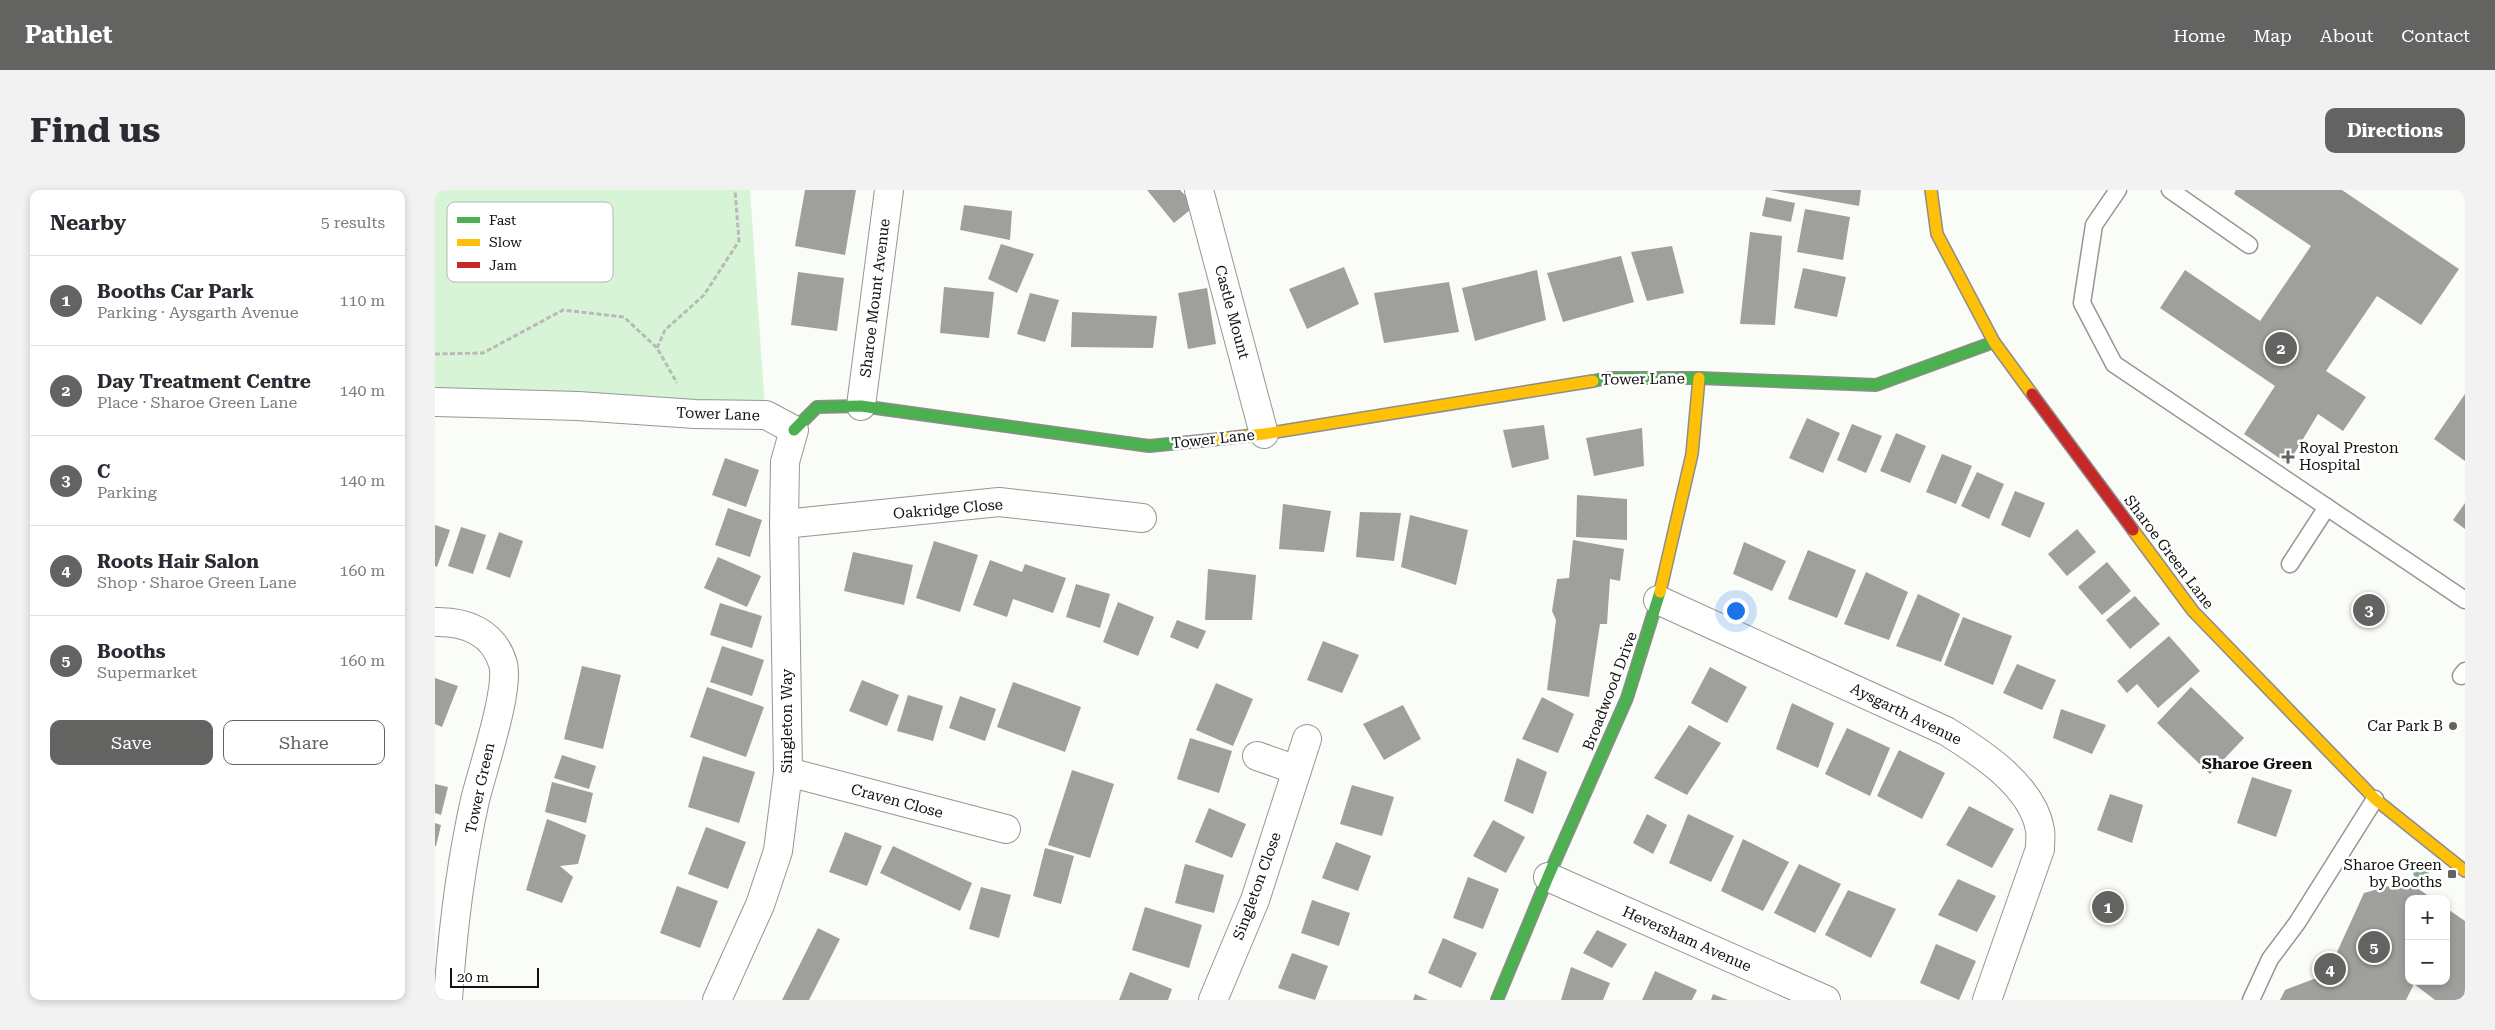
<!DOCTYPE html>
<html lang="en">
<head>
<meta charset="utf-8">
<style>
  :root { --surface:#fff; --page:#f2f2f3; --text:#2b2b33; --muted:#7c7c81; --line:#e1e1e2; --accent:#636362 }
  body { margin:0; font-family:"Roboto Serif",serif; background:var(--page); color:var(--text) }
  .controls { position:absolute; right:15px; bottom:15px; display:grid; overflow:hidden; border-radius:10px; box-shadow:0 2px 8px #0003 }
  .controls button { width:45px; height:45px; display:grid; place-items:center; padding:0; border:0; border-bottom:1px solid var(--line); background:var(--surface); color:var(--text); font:25px sans-serif }
  .scale { position:absolute; left:15px; bottom:12px; width:89px; box-sizing:border-box; padding-left:5px; border:2px solid #111; border-top:0; font-size:14px; line-height:18px; white-space:nowrap; color:#111; -webkit-text-stroke:4px #fff; paint-order:stroke }
  .you { position:absolute; left:1300px; top:420px; width:18px; height:18px; margin:-12px; border:4px solid #fff; border-radius:50%; background:#1a73e8; box-shadow:0 0 0 8px #1a73e833 }
  .badge { display:grid; place-items:center; width:32px; height:32px; border-radius:50%; background:var(--accent); color:#fff; font-size:16px; font-weight:700 }
  .pin { position:absolute; translate:-50% -50%; border:2px solid #fff; box-shadow:0 1px 5px #0006 }
  .list { margin:0; padding:0; list-style:none }
  h2 { display:flex; justify-content:space-between; align-items:center; height:65px; margin:0; padding:0 20px; font-size:21px }
  h2 small { font-size:16px; font-weight:400; color:var(--muted) }
  .list li { display:grid; grid-template-columns:32px 1fr auto; gap:15px; align-items:center; box-sizing:border-box; height:90px; padding:0 20px; border-top:1px solid var(--line) }
  .list b { display:block; font-size:19px; white-space:nowrap }
  .list p { margin:0; font-size:16px; white-space:nowrap; color:var(--muted) }
  .list em { font-size:16px; font-style:normal; color:var(--muted) }
  .actions { display:flex; gap:10px; padding:15px 20px }
  .actions a { flex:1; padding:11px 0; border:1px solid var(--accent); border-radius:10px; text-align:center; font-size:18px; color:var(--accent) }
  .actions .main { background:var(--accent); color:#fff }
  .map { position:relative; flex:none; width:2030px; height:810px; overflow:hidden; border-radius:10px }
  header { display:flex; align-items:center; gap:30px; box-sizing:border-box; height:70px; padding:0 25px; background:var(--accent); color:#fff }
  header strong { font-size:24px }
  nav { display:flex; gap:28px; margin-inline-start:auto; font-size:18px }
  .intro { display:flex; align-items:center; justify-content:space-between; box-sizing:border-box; height:120px; padding:0 30px }
  h1 { margin:0; font-size:35px }
  .button { padding:12px 22px; border-radius:10px; background:var(--accent); color:#fff; font-size:18px; font-weight:700 }
  main { display:flex; gap:30px; padding:0 30px }
  aside { flex:1; background:var(--surface); border-radius:10px; box-shadow:0 2px 8px #0003 }
  .map>svg:first-child { display:block }
</style>
</head>
<body>
<header>
<strong>Pathlet</strong>
<nav><a>Home</a><a>Map</a><a>About</a><a>Contact</a></nav>
</header>
<div class="intro"><h1>Find us</h1><a class="button">Directions</a></div>
<main>
<aside>
<h2>Nearby<small>5 results</small></h2>
<ul class="list">
<li><span class="badge">1</span><div><b>Booths Car Park</b><p>Parking · Aysgarth Avenue</p></div><em>110 m</em></li>
<li><span class="badge">2</span><div><b>Day Treatment Centre</b><p>Place · Sharoe Green Lane</p></div><em>140 m</em></li>
<li><span class="badge">3</span><div><b>C</b><p>Parking</p></div><em>140 m</em></li>
<li><span class="badge">4</span><div><b>Roots Hair Salon</b><p>Shop · Sharoe Green Lane</p></div><em>160 m</em></li>
<li><span class="badge">5</span><div><b>Booths</b><p>Supermarket</p></div><em>160 m</em></li>
</ul>
<div class="actions"><a class="main">Save</a><a>Share</a></div>
</aside>
<div class="map">
<svg width="2030" height="810" viewBox="0 0 2030 810">
  <rect width="100%" height="100%" fill="#fafcf7"/>
  <polygon fill="#d7f4d7" points="0,0 315,0 330,220 0,205"/>
  <g fill="#9fa09c">
    <polygon points="370,0 421,0 410,65 360,56"/>
    <polygon points="712,0 745,0 760,16 739,33"/>
    <polygon points="1335,0 1426,0 1424,16"/>
    <polygon points="1801,0 1907,0 2024,79 1986,135 1942,106 1891,181 1931,207 1908,241 1883,224 1853,274 1809,244 1840,196 1725,118 1750,80 1825,131 1876,56 1799,4"/>
    <polygon points="1331,7 1360,13 1356,32 1327,26"/>
    <polygon points="529,15 577,21 575,50 525,40"/>
    <polygon points="1370,19 1415,27 1408,70 1362,62"/>
    <polygon points="1315,42 1347,46 1340,135 1305,134"/>
    <polygon points="566,54 599,64 582,103 553,89"/>
    <polygon points="1237,56 1249,103 1212,111 1196,62"/>
    <polygon points="1186,66 1199,112 1128,132 1112,83"/>
    <polygon points="909,77 924,114 872,139 854,99"/>
    <polygon points="1368,78 1411,87 1402,127 1359,118"/>
    <polygon points="1102,80 1111,130 1040,151 1027,98"/>
    <polygon points="363,82 409,88 402,141 356,135"/>
    <polygon points="1014,92 1024,142 949,153 939,103"/>
    <polygon points="509,97 559,102 554,148 505,143"/>
    <polygon points="772,98 781,154 753,159 743,103"/>
    <polygon points="595,103 624,110 610,152 582,144"/>
    <polygon points="637,122 722,126 718,158 636,157"/>
    <polygon points="2030,204 2030,271 1999,249"/>
    <polygon points="1372,228 1405,243 1388,283 1354,268"/>
    <polygon points="1417,234 1447,246 1431,283 1402,270"/>
    <polygon points="1109,235 1114,269 1077,278 1068,240"/>
    <polygon points="1207,238 1209,276 1159,286 1151,248"/>
    <polygon points="1461,243 1491,256 1475,293 1445,281"/>
    <polygon points="1507,264 1537,276 1521,314 1491,302"/>
    <polygon points="290,268 324,280 311,317 277,305"/>
    <polygon points="1542,282 1569,294 1554,329 1526,316"/>
    <polygon points="1580,301 1610,313 1595,348 1566,335"/>
    <polygon points="1142,305 1192,309 1192,350 1141,347"/>
    <polygon points="2030,313 2030,339 2018,330"/>
    <polygon points="848,314 896,321 889,362 844,359"/>
    <polygon points="293,318 327,330 315,367 280,355"/>
    <polygon points="925,322 966,323 959,371 921,367"/>
    <polygon points="975,325 1033,340 1021,395 966,377"/>
    <polygon points="0,335 15,340 2,377 0,376"/>
    <polygon points="26,337 51,345 38,384 13,376"/>
    <polygon points="1642,339 1661,362 1632,386 1613,364"/>
    <polygon points="64,342 88,351 75,388 51,379"/>
    <polygon points="1138,350 1189,359 1185,391 1175,389 1172,434 1165,434 1154,507 1112,500 1121,430 1117,421 1122,389 1134,388"/>
    <polygon points="499,351 543,365 525,422 481,408"/>
    <polygon points="1309,352 1351,371 1337,401 1298,384"/>
    <polygon points="1373,360 1421,380 1402,428 1353,409"/>
    <polygon points="418,362 478,375 469,415 409,401"/>
    <polygon points="283,367 326,386 312,417 269,398"/>
    <polygon points="555,370 587,382 590,374 631,388 618,423 578,409 572,427 538,415"/>
    <polygon points="1672,372 1696,401 1667,425 1643,397"/>
    <polygon points="773,379 821,385 817,430 770,430"/>
    <polygon points="1431,382 1473,402 1454,450 1409,434"/>
    <polygon points="641,394 675,404 665,438 631,427"/>
    <polygon points="1483,404 1525,424 1506,472 1461,456"/>
    <polygon points="1700,406 1725,434 1695,459 1671,430"/>
    <polygon points="683,412 719,427 703,466 668,452"/>
    <polygon points="285,413 327,426 317,458 275,445"/>
    <polygon points="1528,427 1577,446 1558,495 1509,475"/>
    <polygon points="742,430 771,441 763,459 735,447"/>
    <polygon points="1734,446 1765,481 1723,518 1702,494 1692,503 1682,491"/>
    <polygon points="888,451 924,465 907,503 872,490"/>
    <polygon points="287,456 329,470 317,506 275,492"/>
    <polygon points="1582,474 1621,490 1607,520 1568,503"/>
    <polygon points="147,476 186,485 168,559 129,549"/>
    <polygon points="1275,477 1312,497 1292,533 1256,513"/>
    <polygon points="0,488 23,496 7,537 0,534"/>
    <polygon points="427,490 464,505 452,536 414,521"/>
    <polygon points="578,492 646,517 630,562 562,537"/>
    <polygon points="781,493 818,509 798,556 761,540"/>
    <polygon points="272,497 329,517 311,567 255,547"/>
    <polygon points="1756,497 1809,548 1775,584 1722,533"/>
    <polygon points="473,505 508,516 498,551 462,541"/>
    <polygon points="525,506 561,519 550,551 514,538"/>
    <polygon points="1107,507 1139,524 1123,563 1087,549"/>
    <polygon points="1357,513 1399,533 1383,578 1341,559"/>
    <polygon points="968,515 986,549 949,570 928,534"/>
    <polygon points="1626,519 1671,535 1657,564 1618,548"/>
    <polygon points="1254,535 1286,553 1252,605 1219,588"/>
    <polygon points="1412,538 1455,558 1435,606 1390,584"/>
    <polygon points="755,548 797,561 784,603 742,589"/>
    <polygon points="1464,560 1510,583 1487,629 1442,606"/>
    <polygon points="127,565 161,576 154,599 119,588"/>
    <polygon points="268,566 320,582 304,633 253,617"/>
    <polygon points="1082,568 1112,582 1098,624 1069,611"/>
    <polygon points="637,580 679,594 655,668 613,655"/>
    <polygon points="1817,587 1857,600 1841,647 1802,633"/>
    <polygon points="117,592 158,603 151,633 110,622"/>
    <polygon points="0,594 13,597 6,625 0,623"/>
    <polygon points="917,595 959,607 947,646 905,634"/>
    <polygon points="1675,604 1708,615 1697,653 1662,640"/>
    <polygon points="1534,616 1579,639 1557,678 1511,655"/>
    <polygon points="774,618 811,634 797,668 760,652"/>
    <polygon points="1212,624 1232,635 1218,664 1198,653"/>
    <polygon points="1253,624 1299,646 1276,692 1234,673"/>
    <polygon points="112,629 151,645 143,674 125,676 138,687 127,713 91,700"/>
    <polygon points="1058,630 1090,647 1071,683 1038,666"/>
    <polygon points="0,633 6,635 1,656 0,656"/>
    <polygon points="271,637 311,652 293,699 253,684"/>
    <polygon points="410,642 447,656 432,696 394,682"/>
    <polygon points="1308,649 1354,672 1328,721 1286,701"/>
    <polygon points="901,652 936,666 923,701 887,688"/>
    <polygon points="458,656 537,693 525,721 445,683"/>
    <polygon points="610,658 639,666 626,714 598,706"/>
    <polygon points="750,674 789,685 779,723 740,713"/>
    <polygon points="1364,674 1406,694 1380,743 1339,723"/>
    <polygon points="1033,687 1064,699 1048,739 1018,728"/>
    <polygon points="1523,689 1561,706 1542,742 1503,725"/>
    <polygon points="1972,691 1998,709 1974,709 1974,791 2011,791 2011,718 2030,731 2030,810 2000,810 1979,794 1971,810 1845,810 1850,800 1892,784 1929,703"/>
    <polygon points="242,696 283,711 265,758 225,743"/>
    <polygon points="546,697 576,705 564,748 534,739"/>
    <polygon points="1413,700 1461,719 1436,768 1390,745"/>
    <polygon points="877,710 915,723 904,756 866,743"/>
    <polygon points="710,717 767,735 754,778 697,760"/>
    <polygon points="383,738 405,749 374,810 347,810"/>
    <polygon points="1162,740 1192,754 1177,778 1148,763"/>
    <polygon points="1008,748 1042,763 1026,798 993,783"/>
    <polygon points="1501,754 1541,771 1524,810 1485,793"/>
    <polygon points="857,763 893,776 880,810 843,798"/>
    <polygon points="1136,777 1175,793 1168,810 1126,810"/>
    <polygon points="1220,781 1262,800 1257,810 1207,810"/>
    <polygon points="695,782 737,799 733,810 684,810"/>
    <polygon points="980,804 993,810 978,810"/>
    <polygon points="1278,804 1293,810 1276,810"/>
  </g>
  <g fill="none" stroke-linecap="round" stroke-linejoin="round">
    <g stroke="#969795" stroke-width="19">
      <g id="lane">
        <polyline points="1683,0 1659,35 1647,113 1679,174 2030,410"/>
        <polyline points="1735,0 1814,55"/>
        <polyline points="1855,374 1892,317"/>
        <polyline points="2026,486 2030,481"/>
        <polyline points="1816,810 1835,769 1862,733 1940,609"/>
      </g>
    </g>
    <g stroke="#969795" stroke-width="30">
      <g id="street">
        <polyline points="764,0 829,244"/>
        <polyline points="0,212 143,216 260,224 331,225 359,240 350,272 349,334 353,582 343,661 325,715 282,810"/>
        <polyline points="426,216 454,0"/>
        <polyline points="349,334 564,312 707,328"/>
        <path d="M 1223,410 L 1511,541 C 1545,562 1598,596 1605,640 C 1606,646 1605,653 1605,659 L 1552,810"/>
        <path d="M 0,432 C 30,431 59,442 68,474 C 75,499 47,581 40,610 C 26,673 17,747 13,810"/>
        <polyline points="822,566 862,580 872,549"/>
        <polyline points="353,582 571,639"/>
        <polyline points="1113,687 1391,810"/>
        <polyline points="778,810 820,710 862,580"/>
      </g>
    </g>
    <g stroke="#8d8d8b" stroke-width="14">
      <g id="fast">
        <polyline points="1158,191 1173,188 1264,188 1441,195 1559,152"/>
        <polyline points="359,240 382,217 426,216 714,256 775,250"/>
        <polyline points="1062,810 1113,687 1192,508 1225,402"/>
      </g>
    </g>
    <g stroke="#8d8d8b" stroke-width="14">
      <g id="slow">
        <polyline points="1496,0 1502,44 1559,152 1597,204"/>
        <polyline points="775,250 829,244 1158,191"/>
        <polyline points="1698,340 1758,421 1940,609 2030,681"/>
        <polyline points="1225,402 1257,264 1264,188"/>
      </g>
    </g>
    <g stroke="#8d8d8b" stroke-width="14">
      <polyline id="jam" points="1597,204 1698,340"/>
    </g>
    <g stroke="#b9b9b8" stroke-width="3" stroke-dasharray="5 2.5" stroke-linecap="butt">
      <polyline points="222,158 230,140 269,105 304,51 300,0"/>
      <polyline points="0,164 48,163 128,120 189,127 222,158 242,193"/>
    </g>
    <use href="#lane" stroke="#fefffe" stroke-width="16"/>
    <use href="#street" stroke="#fefffe" stroke-width="28"/>
    <use href="#fast" stroke="#4caf50" stroke-width="11"/>
    <use href="#slow" stroke="#ffc107" stroke-width="11"/>
    <use href="#jam" stroke="#c62828" stroke-width="11"/>
  </g>
  <circle fill="#7fae8e" cx="1986" cy="682" r="8"/>
  <g fill="#636362" stroke="#fff" stroke-width="2">
    <path d="M1850.5 259.5h5v5h5v5h-5v5h-5v-5h-5v-5h5z"/>
    <circle cx="2018" cy="536" r="5"/>
    <rect x="2012" y="679" width="10" height="10" rx="2.5"/>
  </g>
  <g text-anchor="middle" dominant-baseline="central" stroke-width="5" stroke-linejoin="round" paint-order="stroke">
    <g font-size="15" fill="#111" stroke="#fff">
      <text transform="translate(440 108) rotate(-83)">Sharoe Mount Avenue</text>
      <text transform="translate(797 122) rotate(75)">Castle Mount</text>
      <text transform="translate(1208 189) rotate(-1)">Tower Lane</text>
      <text transform="translate(283 224) rotate(2)">Tower Lane</text>
      <text transform="translate(778 249) rotate(-6)">Tower Lane</text>
      <text transform="translate(513 319) rotate(-5)">Oakridge Close</text>
      <text transform="translate(1734 362) rotate(53)">Sharoe Green Lane</text>
      <text transform="translate(1175 501) rotate(-69)">Broadwood Drive</text>
      <text transform="translate(1471 524) rotate(26)">Aysgarth Avenue</text>
      <text transform="translate(352 531) rotate(-90)">Singleton Way</text>
      <text transform="translate(45 598) rotate(-78)">Tower Green</text>
      <text transform="translate(462 611) rotate(15)">Craven Close</text>
      <text transform="translate(822 696) rotate(-70)">Singleton Close</text>
      <text transform="translate(1252 749) rotate(24)">Heversham Avenue</text>
    </g>
    <g font-size="15" fill="#111" stroke="#fff" text-anchor="end">
      <text x="1864" y="258" text-anchor="start">Royal Preston<tspan x="1864" dy="17">Hospital</tspan></text>
      <text x="2008" y="536">Car Park B</text>
      <text x="2007" y="675">Sharoe Green<tspan x="2007" dy="17">by Booths</tspan></text>
    </g>
    <g font-size="16" font-weight="bold" fill="#111" stroke="#fff">
      <text x="1822" y="573">Sharoe Green</text>
    </g>
  </g>
  <rect x="12" y="12" width="166" height="80" rx="8" fill="#fff" stroke="#b8b8b8" stroke-width="1"/>
  <rect x="22" y="27" width="23" height="6" fill="#4caf50"/>
  <rect x="22" y="49" width="23" height="7" fill="#ffc107"/>
  <rect x="22" y="72" width="23" height="6" fill="#c62828"/>
  <g font-size="14" fill="#111">
    <text x="54" y="35">Fast</text>
    <text x="54" y="57">Slow</text>
    <text x="54" y="80">Jam</text>
  </g>
</svg>
<div class="controls">
<button>+</button>
<button>−</button>
</div>
<div class="scale">20 m</div>
<div class="you"></div>
<div class="pin badge" style="left:1673px;top:717px">1</div>
<div class="pin badge" style="left:1846px;top:158px">2</div>
<div class="pin badge" style="left:1934px;top:420px">3</div>
<div class="pin badge" style="left:1895px;top:779px">4</div>
<div class="pin badge" style="left:1939px;top:757px">5</div>
</div>
</main>
</body>
</html>
